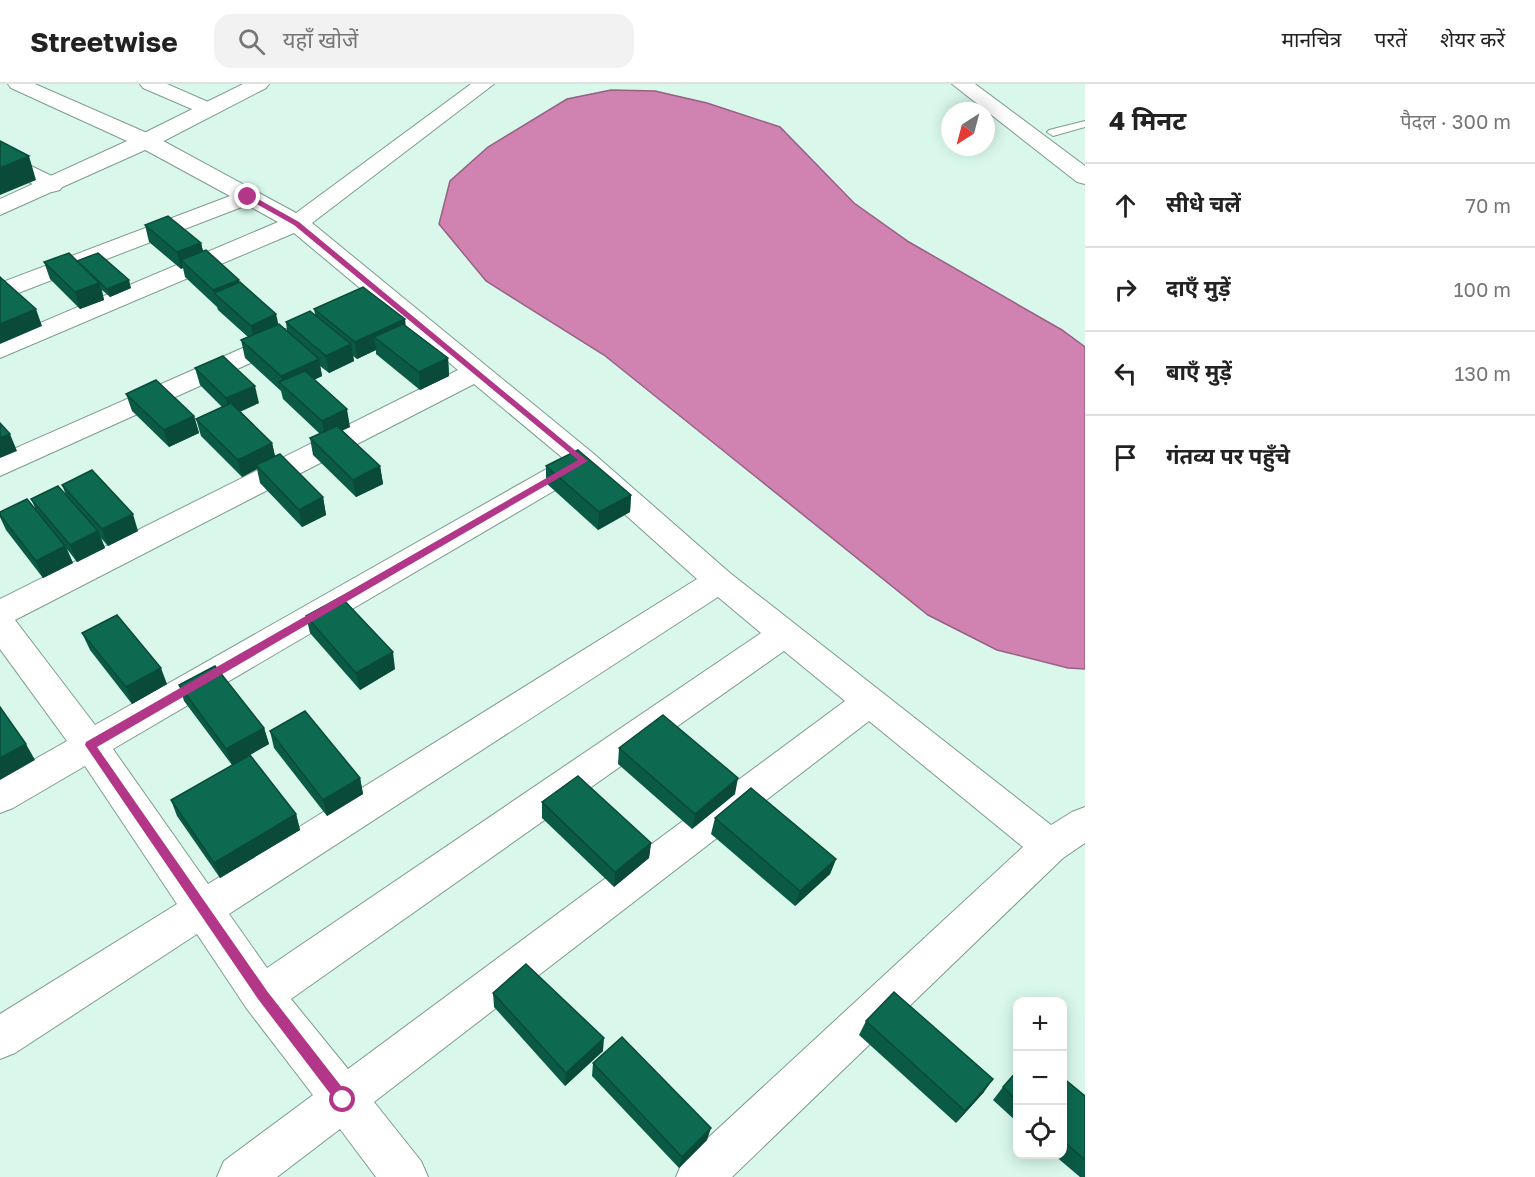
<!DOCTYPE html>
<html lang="hi">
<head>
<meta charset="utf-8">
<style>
  :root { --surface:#fff; --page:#f2f2f2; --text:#222; --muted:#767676; --line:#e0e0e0 }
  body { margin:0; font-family:"Golos Text","Noto Sans Devanagari",sans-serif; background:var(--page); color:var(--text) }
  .controls { position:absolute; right:18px; bottom:18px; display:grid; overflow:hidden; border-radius:12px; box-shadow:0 3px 15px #0003 }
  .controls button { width:54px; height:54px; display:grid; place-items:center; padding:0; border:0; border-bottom:2px solid var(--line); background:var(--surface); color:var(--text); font:30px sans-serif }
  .compass { position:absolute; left:941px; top:18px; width:54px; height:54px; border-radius:50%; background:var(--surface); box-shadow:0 3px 15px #0003; rotate:216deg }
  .stop { position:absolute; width:18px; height:18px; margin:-14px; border:4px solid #b23789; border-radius:50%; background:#fff }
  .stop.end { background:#b23789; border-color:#fff; box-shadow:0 2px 6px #0008 }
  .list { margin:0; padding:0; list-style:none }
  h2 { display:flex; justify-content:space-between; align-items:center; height:78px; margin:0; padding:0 24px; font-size:26px }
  h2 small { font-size:20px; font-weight:400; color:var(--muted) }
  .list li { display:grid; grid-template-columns:39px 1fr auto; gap:18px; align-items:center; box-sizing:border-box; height:84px; padding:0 24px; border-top:2px solid var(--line) }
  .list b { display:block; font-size:22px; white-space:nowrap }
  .list em { font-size:20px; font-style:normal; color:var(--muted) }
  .icon { flex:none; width:33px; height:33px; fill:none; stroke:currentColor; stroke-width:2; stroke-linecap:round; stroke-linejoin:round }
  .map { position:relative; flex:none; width:1085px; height:1093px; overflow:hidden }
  header { display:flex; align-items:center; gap:36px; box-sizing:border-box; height:84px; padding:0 30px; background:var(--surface); border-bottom:2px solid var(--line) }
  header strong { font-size:28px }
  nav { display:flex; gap:33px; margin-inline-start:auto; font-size:21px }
  .search { width:420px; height:54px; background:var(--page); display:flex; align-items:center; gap:15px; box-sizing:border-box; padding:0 21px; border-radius:18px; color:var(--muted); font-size:22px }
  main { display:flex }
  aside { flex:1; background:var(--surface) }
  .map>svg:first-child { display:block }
</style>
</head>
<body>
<header>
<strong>Streetwise</strong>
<div class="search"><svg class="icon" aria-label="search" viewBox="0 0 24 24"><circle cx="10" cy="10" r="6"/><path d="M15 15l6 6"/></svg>यहाँ खोजें</div>
<nav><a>मानचित्र</a><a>परतें</a><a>शेयर करें</a></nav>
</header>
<main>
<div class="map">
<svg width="1085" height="1093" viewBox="0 0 1085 1093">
  <rect width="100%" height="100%" fill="#d9f8eb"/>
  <polygon fill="#d082b0" stroke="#966282" stroke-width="1.5" points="611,6 655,7 707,19 780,43 854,119 909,158 1062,246 1085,263 1085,585 1068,584 997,566 928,531 604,271 486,197 439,140 450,97 488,63 567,15"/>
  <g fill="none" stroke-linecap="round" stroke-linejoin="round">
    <g stroke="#7e9b8f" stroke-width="2">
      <polygon id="service" points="1085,37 1085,43 1053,52 1047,48 1049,46"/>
    </g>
    <g stroke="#7e9b8f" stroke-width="2">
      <g id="minor">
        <path d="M 8,0 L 35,0 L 154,52 L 296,129 L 471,0 L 494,0 L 312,139 L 594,370 L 730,489 L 1051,741 L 1072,728 L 1085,723 L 1085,759 L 1063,774 L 732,1093 L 676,1093 L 683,1077 L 1023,763 L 869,637 L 374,1018 L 421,1077 L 428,1093 L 376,1093 L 340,1045 L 277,1093 L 217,1093 L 224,1077 L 313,1011 L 247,925 L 197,850 L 15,969 L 0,975 L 0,930 L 177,820 L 85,682 L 13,724 L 0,729 L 0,695 L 67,657 L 0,565 L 0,515 L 458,286 L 294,149 L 0,274 L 0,256 L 278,138 L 247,121 L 0,216 L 0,199 L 230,112 L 138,62 L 11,4 ZM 474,300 L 564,375 L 95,641 L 15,536 ZM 581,391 L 697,495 L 208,800 L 113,665 ZM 718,513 L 761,549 L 267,884 L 229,830 ZM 784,567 L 845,617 L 348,985 L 291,915 Z"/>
        <polygon points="140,0 167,0 215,21 218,25 215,29 208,31 201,29 143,4"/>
        <polygon points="0,67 60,96 63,101 60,106 52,108 44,106 0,83"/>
        <polygon points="286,245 295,247 299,253 295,259 0,392 0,371"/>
      </g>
    </g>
    <g stroke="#7e9b8f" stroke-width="2">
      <polygon id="tertiary" points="243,0 269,0 266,4 154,62 0,131 0,115 138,52"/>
    </g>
    <g stroke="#7e9b8f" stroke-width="2">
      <polygon id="secondary" points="952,0 975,0 1085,82 1085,100 1077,98"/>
    </g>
    <use href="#service" fill="#fff" fill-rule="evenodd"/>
    <use href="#minor" fill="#fff" fill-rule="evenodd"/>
    <use href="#tertiary" fill="#fff" fill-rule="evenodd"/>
    <use href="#secondary" fill="#fff" fill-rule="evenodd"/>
  </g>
  <g fill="#0b5a45">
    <polygon points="145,141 201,159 203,168 239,199 278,240 287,247 286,238 315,230 314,225 406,242 448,274 449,292 420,306 376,270 376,266 357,275 353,272 354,277 329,289 320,282 322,292 314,296 350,343 342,346 380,382 383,400 356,413 313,371 310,354 320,350 283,315 281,307 245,274 241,256 248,253 218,226 217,223 185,193 183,184 181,185 149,158"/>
    <polygon points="77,177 131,204 110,213 102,206 104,216 80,225 50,195 44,178"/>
    <polygon points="195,284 259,319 240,327 272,359 275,373 323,413 326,431 302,443 260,399 257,385 242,393 201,352 196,335 222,323 200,301"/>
    <polygon points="126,310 194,332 199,349 169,363 132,327"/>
    <polygon points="546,382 631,411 630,428 598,446 546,399"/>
    <polygon points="62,401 138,447 108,462 101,454 105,464 77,478 67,465 73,479 43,494 6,446 0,433 0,428 35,424 31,415 66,411"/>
    <polygon points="306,532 395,585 360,606 310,549"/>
    <polygon points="82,549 167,600 132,620 90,566"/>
    <polygon points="179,601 264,644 269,660 232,681 184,617"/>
    <polygon points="270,647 360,694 363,710 327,732 274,664"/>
    <polygon points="619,664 735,710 692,745 618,680"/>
    <polygon points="171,716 296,730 300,746 220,794 177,732"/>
    <polygon points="542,718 651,759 649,774 614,803 542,734"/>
    <polygon points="715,734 836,775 830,790 795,822 711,750"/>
    <polygon points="493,909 603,967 565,1002 494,923"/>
    <polygon points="866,937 984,1008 956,1039 859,951"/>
    <polygon points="593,979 707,1056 679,1084 592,992"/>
    <polygon points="1017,987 1017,1038 993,1016 1003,1003"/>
    <polygon points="1062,993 1085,1012 1085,1093 1080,1093 1054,1071 1062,1071"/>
  </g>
  <g fill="#094a38">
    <polygon points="29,72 36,96 0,111 0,84"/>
    <polygon points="201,159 205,175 181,176 183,184 181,185 177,168"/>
    <polygon points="129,196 131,204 110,213 107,205"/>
    <polygon points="239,196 242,213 214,209 217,223 213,206"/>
    <polygon points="99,199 104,216 80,225 75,208"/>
    <polygon points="36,225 42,242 0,260 0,240"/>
    <polygon points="276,230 280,247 254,259 251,242"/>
    <polygon points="405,235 407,252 374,253 376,266 357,275 355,258"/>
    <polygon points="351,260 354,277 329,289 326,272"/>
    <polygon points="448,274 449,292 420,306 419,288"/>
    <polygon points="319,275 322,292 289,307 283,301 281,292"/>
    <polygon points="255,302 259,319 231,332 226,314"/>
    <polygon points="347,325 350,343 325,355 322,337"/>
    <polygon points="194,332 199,349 169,363 164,346"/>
    <polygon points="10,350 17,367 0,374 0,354"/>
    <polygon points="272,359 276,376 256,381 257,385 242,393 238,376"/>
    <polygon points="380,382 383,400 356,413 353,396"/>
    <polygon points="631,411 630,428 598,446 599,428"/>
    <polygon points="323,413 326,431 302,443 299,426"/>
    <polygon points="133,430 138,447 108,462 102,445"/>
    <polygon points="98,447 105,464 77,478 70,461"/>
    <polygon points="65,462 73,479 43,494 36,477"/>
    <polygon points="393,568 395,585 360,606 356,589"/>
    <polygon points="161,584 167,600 132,620 126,603"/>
    <polygon points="264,644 269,660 232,681 226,665"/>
    <polygon points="26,660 35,676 0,696 0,674"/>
    <polygon points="360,694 363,710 327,732 323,716"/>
    <polygon points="738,694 735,710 692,745 695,730"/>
    <polygon points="296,730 300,746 220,794 214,779"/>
    <polygon points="651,759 649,774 614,803 615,788"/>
    <polygon points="836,775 830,790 795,822 800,807"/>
    <polygon points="604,954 603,967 565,1002 566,989"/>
    <polygon points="993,995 984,1008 956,1039 965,1027"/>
    <polygon points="711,1044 707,1056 679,1084 682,1073"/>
  </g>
  <g fill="#0d6950" stroke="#094a38" stroke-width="1.5">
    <polygon points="0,57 29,72 0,84"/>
    <polygon points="168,132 201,159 177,168 145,141"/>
    <polygon points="206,166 239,196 213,206 181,176"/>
    <polygon points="69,169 99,199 75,208 44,178"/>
    <polygon points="98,169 129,196 107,205 77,177"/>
    <polygon points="0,193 36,225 0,240"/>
    <polygon points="240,198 276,230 251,242 214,209"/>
    <polygon points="363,203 405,235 355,258 314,225"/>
    <polygon points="310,227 351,260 326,272 286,238"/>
    <polygon points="279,240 319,275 281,292 241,256"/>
    <polygon points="403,240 448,274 419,288 374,253"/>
    <polygon points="223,272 255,302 226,314 195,284"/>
    <polygon points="305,287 347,325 322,337 279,298"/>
    <polygon points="156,296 194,332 164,346 126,310"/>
    <polygon points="231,319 272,359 238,376 196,335"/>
    <polygon points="0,339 10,350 0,354"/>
    <polygon points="337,342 380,382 353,396 310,354"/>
    <polygon points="578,366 631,411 599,428 546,382"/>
    <polygon points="280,370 323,413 299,426 256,381"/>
    <polygon points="92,386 133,430 102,445 62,401"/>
    <polygon points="58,402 98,447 70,461 31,415"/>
    <polygon points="27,415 65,462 36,477 0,431 0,428"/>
    <polygon points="341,513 393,568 356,589 306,532"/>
    <polygon points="117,531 161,584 126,603 82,549"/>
    <polygon points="215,582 264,644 226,665 179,601"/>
    <polygon points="0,623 26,660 0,674"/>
    <polygon points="305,627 360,694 323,716 270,647"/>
    <polygon points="663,631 738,694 695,730 619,664"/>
    <polygon points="250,671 296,730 214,779 171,716"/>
    <polygon points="578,692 651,759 615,788 542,718"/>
    <polygon points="751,704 836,775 800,807 715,734"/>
    <polygon points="526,880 604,954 566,989 493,909"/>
    <polygon points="894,908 993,995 965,1027 866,937"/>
    <polygon points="622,953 711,1044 682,1073 593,979"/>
    <polygon points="1017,987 1017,1017 1003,1003"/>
    <polygon points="1062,993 1085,1012 1085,1076 1062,1056"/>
  </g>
  <polygon fill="#b23789" points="246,111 251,111 299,138 588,377 97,663 267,907 348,1011 350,1016 348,1020 343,1022 338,1020 258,915 85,661 86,658 578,376 294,141 246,114"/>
</svg>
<div class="controls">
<button>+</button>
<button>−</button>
<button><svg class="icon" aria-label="locate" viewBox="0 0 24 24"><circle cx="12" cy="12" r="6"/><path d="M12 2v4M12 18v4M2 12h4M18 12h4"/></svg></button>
</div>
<svg class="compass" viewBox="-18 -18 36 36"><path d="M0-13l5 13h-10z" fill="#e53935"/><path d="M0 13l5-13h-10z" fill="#767676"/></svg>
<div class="stop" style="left:343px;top:1016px"></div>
<div class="stop end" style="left:248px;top:113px"></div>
</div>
<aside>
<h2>4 मिनट<small>पैदल · 300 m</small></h2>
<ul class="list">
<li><svg class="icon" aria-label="ahead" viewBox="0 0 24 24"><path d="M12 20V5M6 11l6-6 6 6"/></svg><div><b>सीधे चलें</b></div><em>70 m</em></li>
<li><svg class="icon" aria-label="right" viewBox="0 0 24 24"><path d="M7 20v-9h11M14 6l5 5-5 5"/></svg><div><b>दाएँ मुड़ें</b></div><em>100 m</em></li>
<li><svg class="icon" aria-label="left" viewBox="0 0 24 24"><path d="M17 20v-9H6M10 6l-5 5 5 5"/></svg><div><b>बाएँ मुड़ें</b></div><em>130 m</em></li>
<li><svg class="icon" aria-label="arrive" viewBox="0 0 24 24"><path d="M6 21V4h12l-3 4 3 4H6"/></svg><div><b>गंतव्य पर पहुँचे</b></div></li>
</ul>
</aside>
</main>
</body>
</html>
